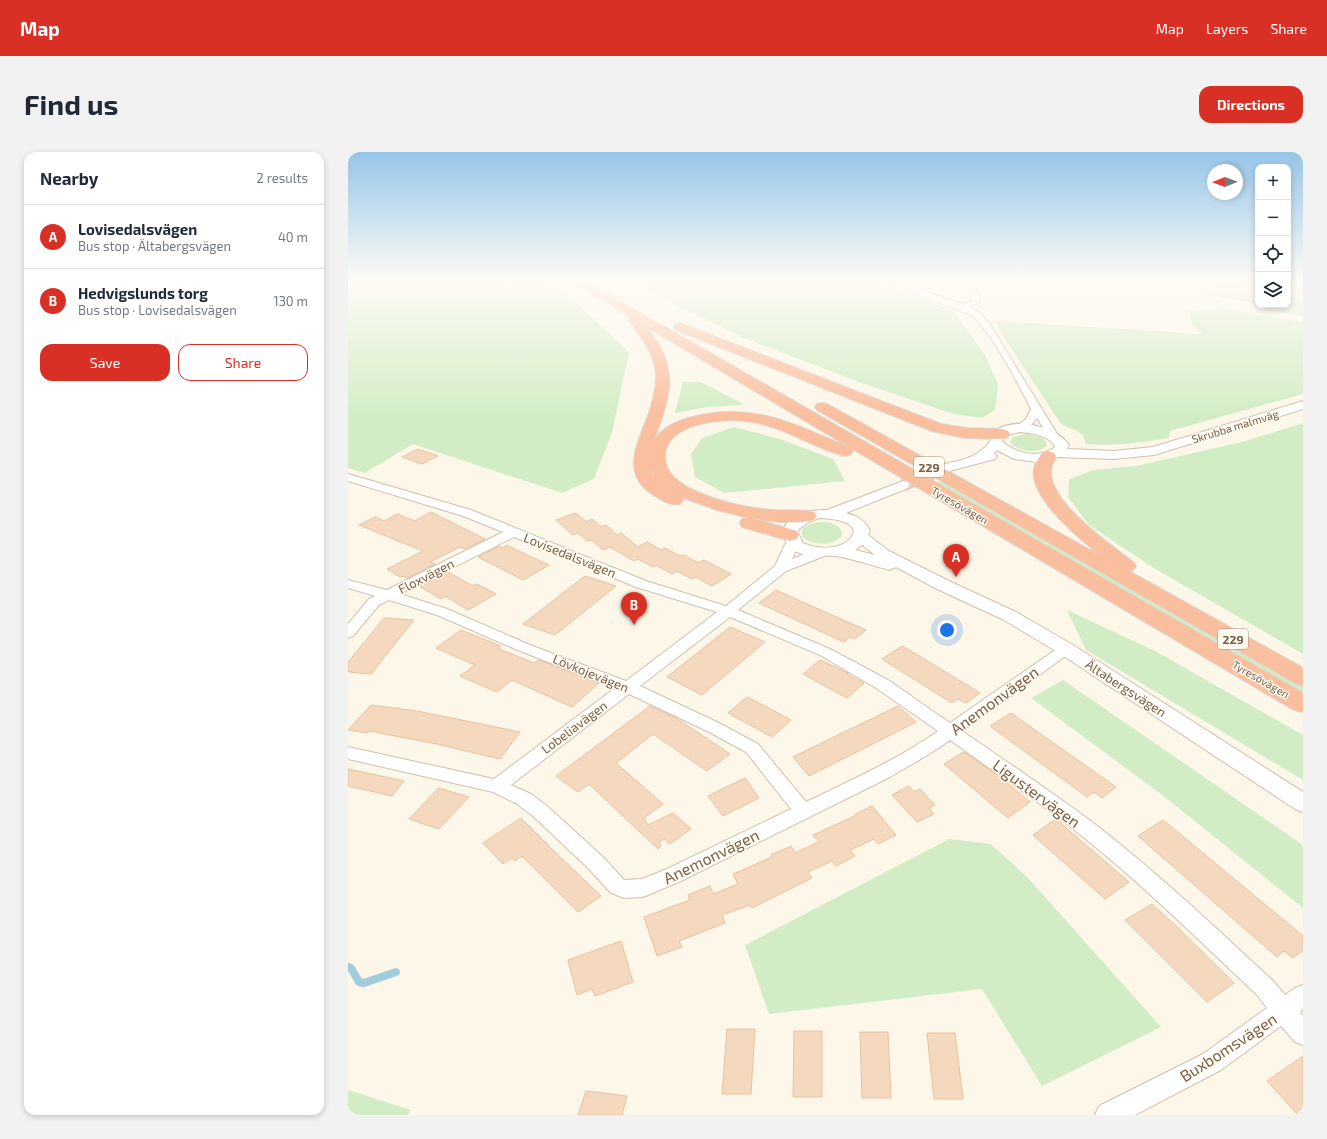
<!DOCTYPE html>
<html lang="en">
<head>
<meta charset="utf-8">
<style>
  :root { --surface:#fff; --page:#f2f2f3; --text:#1f2937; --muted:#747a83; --line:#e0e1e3; --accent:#d93025 }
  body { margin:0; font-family:"Exo 2",sans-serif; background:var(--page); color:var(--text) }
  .controls { position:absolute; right:12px; top:12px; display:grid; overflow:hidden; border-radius:8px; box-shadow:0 2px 6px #0003 }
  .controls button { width:36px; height:36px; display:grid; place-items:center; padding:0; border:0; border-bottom:1px solid var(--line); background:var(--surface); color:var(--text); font:20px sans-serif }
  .compass { position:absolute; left:859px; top:12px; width:36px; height:36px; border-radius:50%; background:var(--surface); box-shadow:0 2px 6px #0003; rotate:269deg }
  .you { position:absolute; left:599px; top:478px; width:14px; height:14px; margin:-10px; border:3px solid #fff; border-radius:50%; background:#1a73e8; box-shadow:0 0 0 6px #1a73e833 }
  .badge { display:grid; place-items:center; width:26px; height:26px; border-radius:50%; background:var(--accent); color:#fff; font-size:13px; font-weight:700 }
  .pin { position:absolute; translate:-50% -33px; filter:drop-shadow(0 1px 2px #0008) }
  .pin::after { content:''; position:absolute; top:21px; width:14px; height:12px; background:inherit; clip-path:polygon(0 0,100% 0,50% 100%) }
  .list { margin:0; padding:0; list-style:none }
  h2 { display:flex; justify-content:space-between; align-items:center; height:52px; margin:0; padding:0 16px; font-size:17px }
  h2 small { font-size:13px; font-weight:400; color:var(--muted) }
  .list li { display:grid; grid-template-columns:26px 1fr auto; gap:12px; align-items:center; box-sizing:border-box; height:64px; padding:0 16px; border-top:1px solid var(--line) }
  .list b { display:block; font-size:15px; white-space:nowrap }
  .list p { margin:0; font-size:13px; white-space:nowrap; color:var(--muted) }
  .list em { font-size:13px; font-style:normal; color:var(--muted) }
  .actions { display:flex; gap:8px; padding:12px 16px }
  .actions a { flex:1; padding:9px 0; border:1px solid var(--accent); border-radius:12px; text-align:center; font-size:14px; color:var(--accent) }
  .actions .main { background:var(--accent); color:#fff }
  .icon { flex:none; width:22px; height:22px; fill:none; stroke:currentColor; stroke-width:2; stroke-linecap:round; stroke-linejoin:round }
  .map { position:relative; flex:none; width:955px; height:963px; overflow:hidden; border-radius:12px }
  header { display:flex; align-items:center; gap:24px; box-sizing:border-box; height:56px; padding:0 20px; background:var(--accent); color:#fff }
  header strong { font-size:19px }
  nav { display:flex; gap:22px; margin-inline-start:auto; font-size:14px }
  .intro { display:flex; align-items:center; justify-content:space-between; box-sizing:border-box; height:96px; padding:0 24px }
  h1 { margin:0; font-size:28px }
  .button { padding:10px 18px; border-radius:12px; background:var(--accent); color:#fff; font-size:14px; font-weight:700 }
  main { display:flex; gap:24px; padding:0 24px }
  aside { flex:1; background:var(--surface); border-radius:12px; box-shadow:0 2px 6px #0003 }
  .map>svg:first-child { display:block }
</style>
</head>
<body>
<header>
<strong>Map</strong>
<nav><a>Map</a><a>Layers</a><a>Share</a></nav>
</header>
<div class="intro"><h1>Find us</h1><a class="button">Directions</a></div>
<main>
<aside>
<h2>Nearby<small>2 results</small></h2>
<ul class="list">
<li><span class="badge">A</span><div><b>Lovisedalsvägen</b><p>Bus stop · Ältabergsvägen</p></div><em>40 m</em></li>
<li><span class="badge">B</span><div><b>Hedvigslunds torg</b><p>Bus stop · Lovisedalsvägen</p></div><em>130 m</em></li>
</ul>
<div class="actions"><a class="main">Save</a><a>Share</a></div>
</aside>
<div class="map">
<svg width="955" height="963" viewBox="0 0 955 963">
  <rect width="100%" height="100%" fill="#fdf7e9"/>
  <g fill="#d2edc6">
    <polygon points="0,128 194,128 226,149 281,200 264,280 246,327 214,341 65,292 17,321 0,316"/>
    <polygon points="284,128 529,128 606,160 637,203 650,232 647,258 634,266 606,262 519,233 396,186 336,157"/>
    <polygon points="560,128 607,128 608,131 575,133"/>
    <polygon points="942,141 955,144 955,164 912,157 919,153 940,153 940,142"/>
    <path d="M 872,156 L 955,170 L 955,242 L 822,279 L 821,286 C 793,291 766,294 738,292 C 735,277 725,279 713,272 L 650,176 L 649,169 L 854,182 L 844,172 L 841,159 Z"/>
    <polygon points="335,230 353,230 397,253 359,255 327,261"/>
    <polygon points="955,271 955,502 804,415 741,373 720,345 721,327 746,318 788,314 894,290"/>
    <polygon points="386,275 432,287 485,307 497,329 376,341 347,325 343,302 354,286"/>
    <path d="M 679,282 L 695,286 L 699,292 L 699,294 C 689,302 670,300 662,290 L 664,285 Z"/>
    <polygon points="594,329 955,534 955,544 587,331"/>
    <path d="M 477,370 C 484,371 494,373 494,383 C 486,395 463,394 454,384 L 454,377 C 461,371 468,370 477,370 Z"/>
    <polygon points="719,458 807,499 955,583 955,628 738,498"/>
    <polygon points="715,528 955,693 955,756 813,642 683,546"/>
    <polygon points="601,687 643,692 680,726 813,875 694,934 634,837 421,862 397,793"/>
    <polygon points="0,938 63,958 60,963 0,963"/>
  </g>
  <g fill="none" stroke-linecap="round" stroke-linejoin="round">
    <polyline stroke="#a1ccdb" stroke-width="8" points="0,815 3,816 11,830 16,831 48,820"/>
  </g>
  <g fill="#f4d9bf" stroke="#e8c29f">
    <polygon points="873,131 910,136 910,151 858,142"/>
    <polygon points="70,297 90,304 74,312 54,305"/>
    <polygon points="83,360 137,387 117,397 112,395 82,410 87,412 59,426 54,424 52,425 39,417 75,399 11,373 27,365 36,369 49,362 67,369"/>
    <polygon points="228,361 238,370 244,367 253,375 258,373 269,383 273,381 290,395 299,390 313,398 317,396 332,404 336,403 350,411 356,408 383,422 364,434 348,425 344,427 329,419 324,422 308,413 305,415 290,407 286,409 262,395 255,398 244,388 239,389 230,381 225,383 208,368"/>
    <polygon points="159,393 181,404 201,413 175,428 130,405 151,394 154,396"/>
    <polygon points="100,420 125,434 129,432 148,442 120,458 97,444 93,447 71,434"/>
    <polygon points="237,424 268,434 207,483 175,472"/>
    <polygon points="428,438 443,445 518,478 507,487 502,485 496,490 411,451"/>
    <polygon points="36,466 66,468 23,522 0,520 0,510"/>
    <polygon points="382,475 417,490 354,543 319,525"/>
    <polygon points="113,478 153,494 149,496 186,511 191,508 251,531 224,555 164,528 149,540 112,524 127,513 88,496"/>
    <polygon points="554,494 568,502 632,541 618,551 610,547 604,551 534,507"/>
    <polygon points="472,508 500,521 499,522 516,531 499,546 455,522"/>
    <polygon points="399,545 415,553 443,568 424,585 380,561"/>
    <polygon points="23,553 69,559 172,580 152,607 89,592 21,579 19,581 0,578"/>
    <polygon points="302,554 328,566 382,602 359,619 305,582 268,611 315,652 296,666 300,673 325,661 343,677 322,692 316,687 311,690 313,694 310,697 241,632 230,640 208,624"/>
    <polygon points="550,554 568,570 461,624 445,605"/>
    <polygon points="663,561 694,583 768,635 754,646 746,640 739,645 642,574"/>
    <polygon points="616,600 648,622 682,650 660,666 596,612"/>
    <polygon points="0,617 56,629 44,644 0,634"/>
    <polygon points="397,626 411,646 375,664 360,644"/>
    <polygon points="561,634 566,640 572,637 587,653 581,656 586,662 569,670 544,643"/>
    <polygon points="91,636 121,645 91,677 61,667"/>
    <polygon points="524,654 548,683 530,692 526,687 502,698 507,704 488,714 484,709 460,720 464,726 404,756 402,753 374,763 377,771 331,789 334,795 309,804 296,765 342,748 340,743 362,734 365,742 390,732 385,722 424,705 423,703 443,694 447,701 471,690 465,683 507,664 506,663"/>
    <polygon points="173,666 207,700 253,744 230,760 174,704 167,709 164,706 155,712 135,691"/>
    <polygon points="708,667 760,712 781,730 757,747 685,683"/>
    <polygon points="815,668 955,784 955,798 945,806 936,799 929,805 790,684"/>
    <polygon points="804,752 826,772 886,831 859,850 777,768"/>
    <polygon points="273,789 285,830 247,844 244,837 229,843 220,808"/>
    <polygon points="379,877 407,877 403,942 374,942"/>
    <polygon points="446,879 474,879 474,945 445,945"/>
    <polygon points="512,880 540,880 543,946 514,946"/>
    <polygon points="579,881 607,881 615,947 586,947"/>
    <polygon points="955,904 955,963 950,963 919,929"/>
    <polygon points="238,939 279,944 274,963 230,963"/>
  </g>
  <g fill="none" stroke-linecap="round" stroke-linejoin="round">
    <polyline stroke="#dcd1c2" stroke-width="13" stroke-dasharray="13 6" stroke-linecap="butt" points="555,333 598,316"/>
    <g stroke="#d1c0ad" stroke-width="2">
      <g id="minor">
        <path d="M 535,128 L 546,128 L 613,152 L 624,149 L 623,143 L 614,128 L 622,128 L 631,143 L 632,150 L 620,155 L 631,160 L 641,171 L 711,285 L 710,287 L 702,287 L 689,266 C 684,273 678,278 670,280 L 665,277 L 678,267 L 683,257 C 668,228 647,186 625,164 Z"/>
        <polygon points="897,128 910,128 910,131 898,130"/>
        <polygon points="940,132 955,134 955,138 940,136"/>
        <path d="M 0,322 L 123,358 L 298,429 L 378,454 L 427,414 L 440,386 L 450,386 L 452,389 L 444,407 L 469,397 L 479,397 L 481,400 L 479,403 L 438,419 L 390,458 L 482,497 L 540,528 L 602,571 L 713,494 L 718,492 L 723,494 L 726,497 L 723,500 L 614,579 C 659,610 704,640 748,673 C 810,721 867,775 925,829 L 937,843 L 947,836 L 955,833 L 955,857 L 952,860 L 955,864 L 955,893 L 947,890 L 933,874 L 873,918 L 787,963 L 747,963 L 751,954 L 855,902 L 919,856 L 909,843 C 852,789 796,734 734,684 C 692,650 646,620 602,588 L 583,601 L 542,625 L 333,729 L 295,745 L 275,746 L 262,740 L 241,717 L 185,664 L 169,652 L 145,640 L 0,607 L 0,595 L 146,627 L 267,536 L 172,499 L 89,463 L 41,448 L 31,453 L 5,484 L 0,486 L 0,472 L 21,447 L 27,444 L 0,436 L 0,428 L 39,438 L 155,380 L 115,364 L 0,329 ZM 166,385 L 288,435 L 369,460 L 278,529 L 182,493 L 99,457 L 52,442 ZM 382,465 L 472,503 L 528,536 L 590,579 C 549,608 503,628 458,650 L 410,592 L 371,571 L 292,534 ZM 281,542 L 359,579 L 398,600 L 443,657 L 319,717 L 294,727 L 276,728 L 255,705 L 199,654 L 183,642 L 163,633 Z"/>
      </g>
    </g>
    <g stroke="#d1c0ad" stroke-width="2">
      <g id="tertiary">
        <path d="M 955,249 L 955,257 L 806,303 L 766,307 L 711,305 L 689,310 L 666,307 L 649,298 L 646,301 L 649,304 L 647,307 L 598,320 L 593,319 L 591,316 L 593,313 C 604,310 619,308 628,302 C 632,299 637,296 640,292 C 644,287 644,281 650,277 C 670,266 708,274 721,293 L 719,297 L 766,299 L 805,295 ZM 672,280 C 682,281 704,284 707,295 C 691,307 668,302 654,289 L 659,283 Z"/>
        <path d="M 555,329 L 560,330 L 562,333 L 560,336 L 498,361 C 509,364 517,368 522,379 L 520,383 L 541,399 L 601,429 L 668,460 L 725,493 L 955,640 L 955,660 L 947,657 L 711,501 L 656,468 L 589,437 L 548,415 L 541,418 C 523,413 506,407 488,404 C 474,402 463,406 449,400 C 443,398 439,393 437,387 C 428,365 464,357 479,358 ZM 471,366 C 482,367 502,367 506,379 C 501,399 470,398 455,391 L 450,381 L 451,377 L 461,370 ZM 514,393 L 527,403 L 507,398 Z"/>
      </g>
    </g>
    <g stroke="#dcd6d0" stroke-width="2">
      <g id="motorway">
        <path d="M 222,128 L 235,128 L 955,541 L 955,560 L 946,558 L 503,296 L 505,299 L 503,302 L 497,304 C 462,295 433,272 397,269 C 371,266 314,272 317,308 C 319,321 328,328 339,335 C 364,348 396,356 424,358 C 438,359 453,357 466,360 L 469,364 L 466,368 C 447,373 423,369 403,366 L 449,379 L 451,383 L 449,387 L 442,389 L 394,375 L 392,371 L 394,367 L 401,366 L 369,358 L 333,345 L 335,348 L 332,352 C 322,354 316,349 307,344 C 271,323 290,291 301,261 C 305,249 308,237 308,225 C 308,203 293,185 281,168 L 283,165 ZM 299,175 L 503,296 C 447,273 406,249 344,265 C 329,269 315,275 306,288 C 323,241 332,218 299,175 ZM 303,316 L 307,326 L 315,334 L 304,322 Z"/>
        <polygon points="332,171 593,272 618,276 654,277 660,279 662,282 660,285 654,287 618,286 584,279 328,178 326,175 328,172"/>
        <path d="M 474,251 L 479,252 L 753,404 C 733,388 681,346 686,317 C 687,312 691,305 694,301 L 700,299 L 706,301 L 708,304 C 707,308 703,314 703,318 C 700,350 762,392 785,410 L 788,414 L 785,418 L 781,419 L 955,516 L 955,534 L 947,531 L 469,258 L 467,255 L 469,252 Z"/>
      </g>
    </g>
    <use href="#minor" fill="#fff" fill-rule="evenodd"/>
    <use href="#tertiary" fill="#fff" fill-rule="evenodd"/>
    <use href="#motorway" fill="#fabf9e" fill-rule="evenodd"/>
  </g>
  <linearGradient id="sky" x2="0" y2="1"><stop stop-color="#96c5e8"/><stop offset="0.49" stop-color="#fefbf5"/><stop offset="1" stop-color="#fefbf5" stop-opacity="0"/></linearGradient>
  <rect width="955" height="263" fill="url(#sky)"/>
  <g text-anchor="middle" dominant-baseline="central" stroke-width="3" stroke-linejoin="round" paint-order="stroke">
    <g font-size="11" fill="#7a604b" stroke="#fffbf0">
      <text transform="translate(887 274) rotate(-17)">Skrubba malmväg</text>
      <text transform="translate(612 353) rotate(30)">Tyresövägen</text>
      <text transform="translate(913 527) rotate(30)">Tyresövägen</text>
    </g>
    <g fill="#fffbf0" stroke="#a28e7c" stroke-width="1">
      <rect x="566" y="305" width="30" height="20" rx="3"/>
      <rect x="870" y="477" width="30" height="20" rx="3"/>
    </g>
    <g font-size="12" font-weight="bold" fill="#7a604b">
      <text x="581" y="315">229</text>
      <text x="885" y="487">229</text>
    </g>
    <g font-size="13" fill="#7a604b" stroke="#fffbf0">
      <text transform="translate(222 403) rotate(22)">Lovisedalsvägen</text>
      <text transform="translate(78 424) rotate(-27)">Floxvägen</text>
      <text transform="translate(243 521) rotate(22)">Lövkojevägen</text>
      <text transform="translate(778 536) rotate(33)">Ältabergsvägen</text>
      <text transform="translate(226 575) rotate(-37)">Lobeliavägen</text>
    </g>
    <g font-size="16" fill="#7a604b" stroke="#fffbf0">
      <text transform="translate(646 548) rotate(-36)">Anemonvägen</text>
      <text transform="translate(689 641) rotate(36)">Ligustervägen</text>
      <text transform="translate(363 704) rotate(-26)">Anemonvägen</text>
      <text transform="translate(880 895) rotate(-33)">Buxbomsvägen</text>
    </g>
  </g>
</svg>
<div class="controls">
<button>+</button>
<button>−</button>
<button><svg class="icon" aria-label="locate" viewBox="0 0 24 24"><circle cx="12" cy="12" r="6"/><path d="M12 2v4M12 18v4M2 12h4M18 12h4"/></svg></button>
<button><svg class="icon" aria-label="layers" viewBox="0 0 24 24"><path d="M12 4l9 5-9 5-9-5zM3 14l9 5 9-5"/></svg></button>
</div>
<svg class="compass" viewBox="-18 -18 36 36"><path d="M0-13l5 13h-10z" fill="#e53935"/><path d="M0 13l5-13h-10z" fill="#747a83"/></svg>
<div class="you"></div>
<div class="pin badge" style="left:608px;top:425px">A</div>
<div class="pin badge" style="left:286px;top:473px">B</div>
</div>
</main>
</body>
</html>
